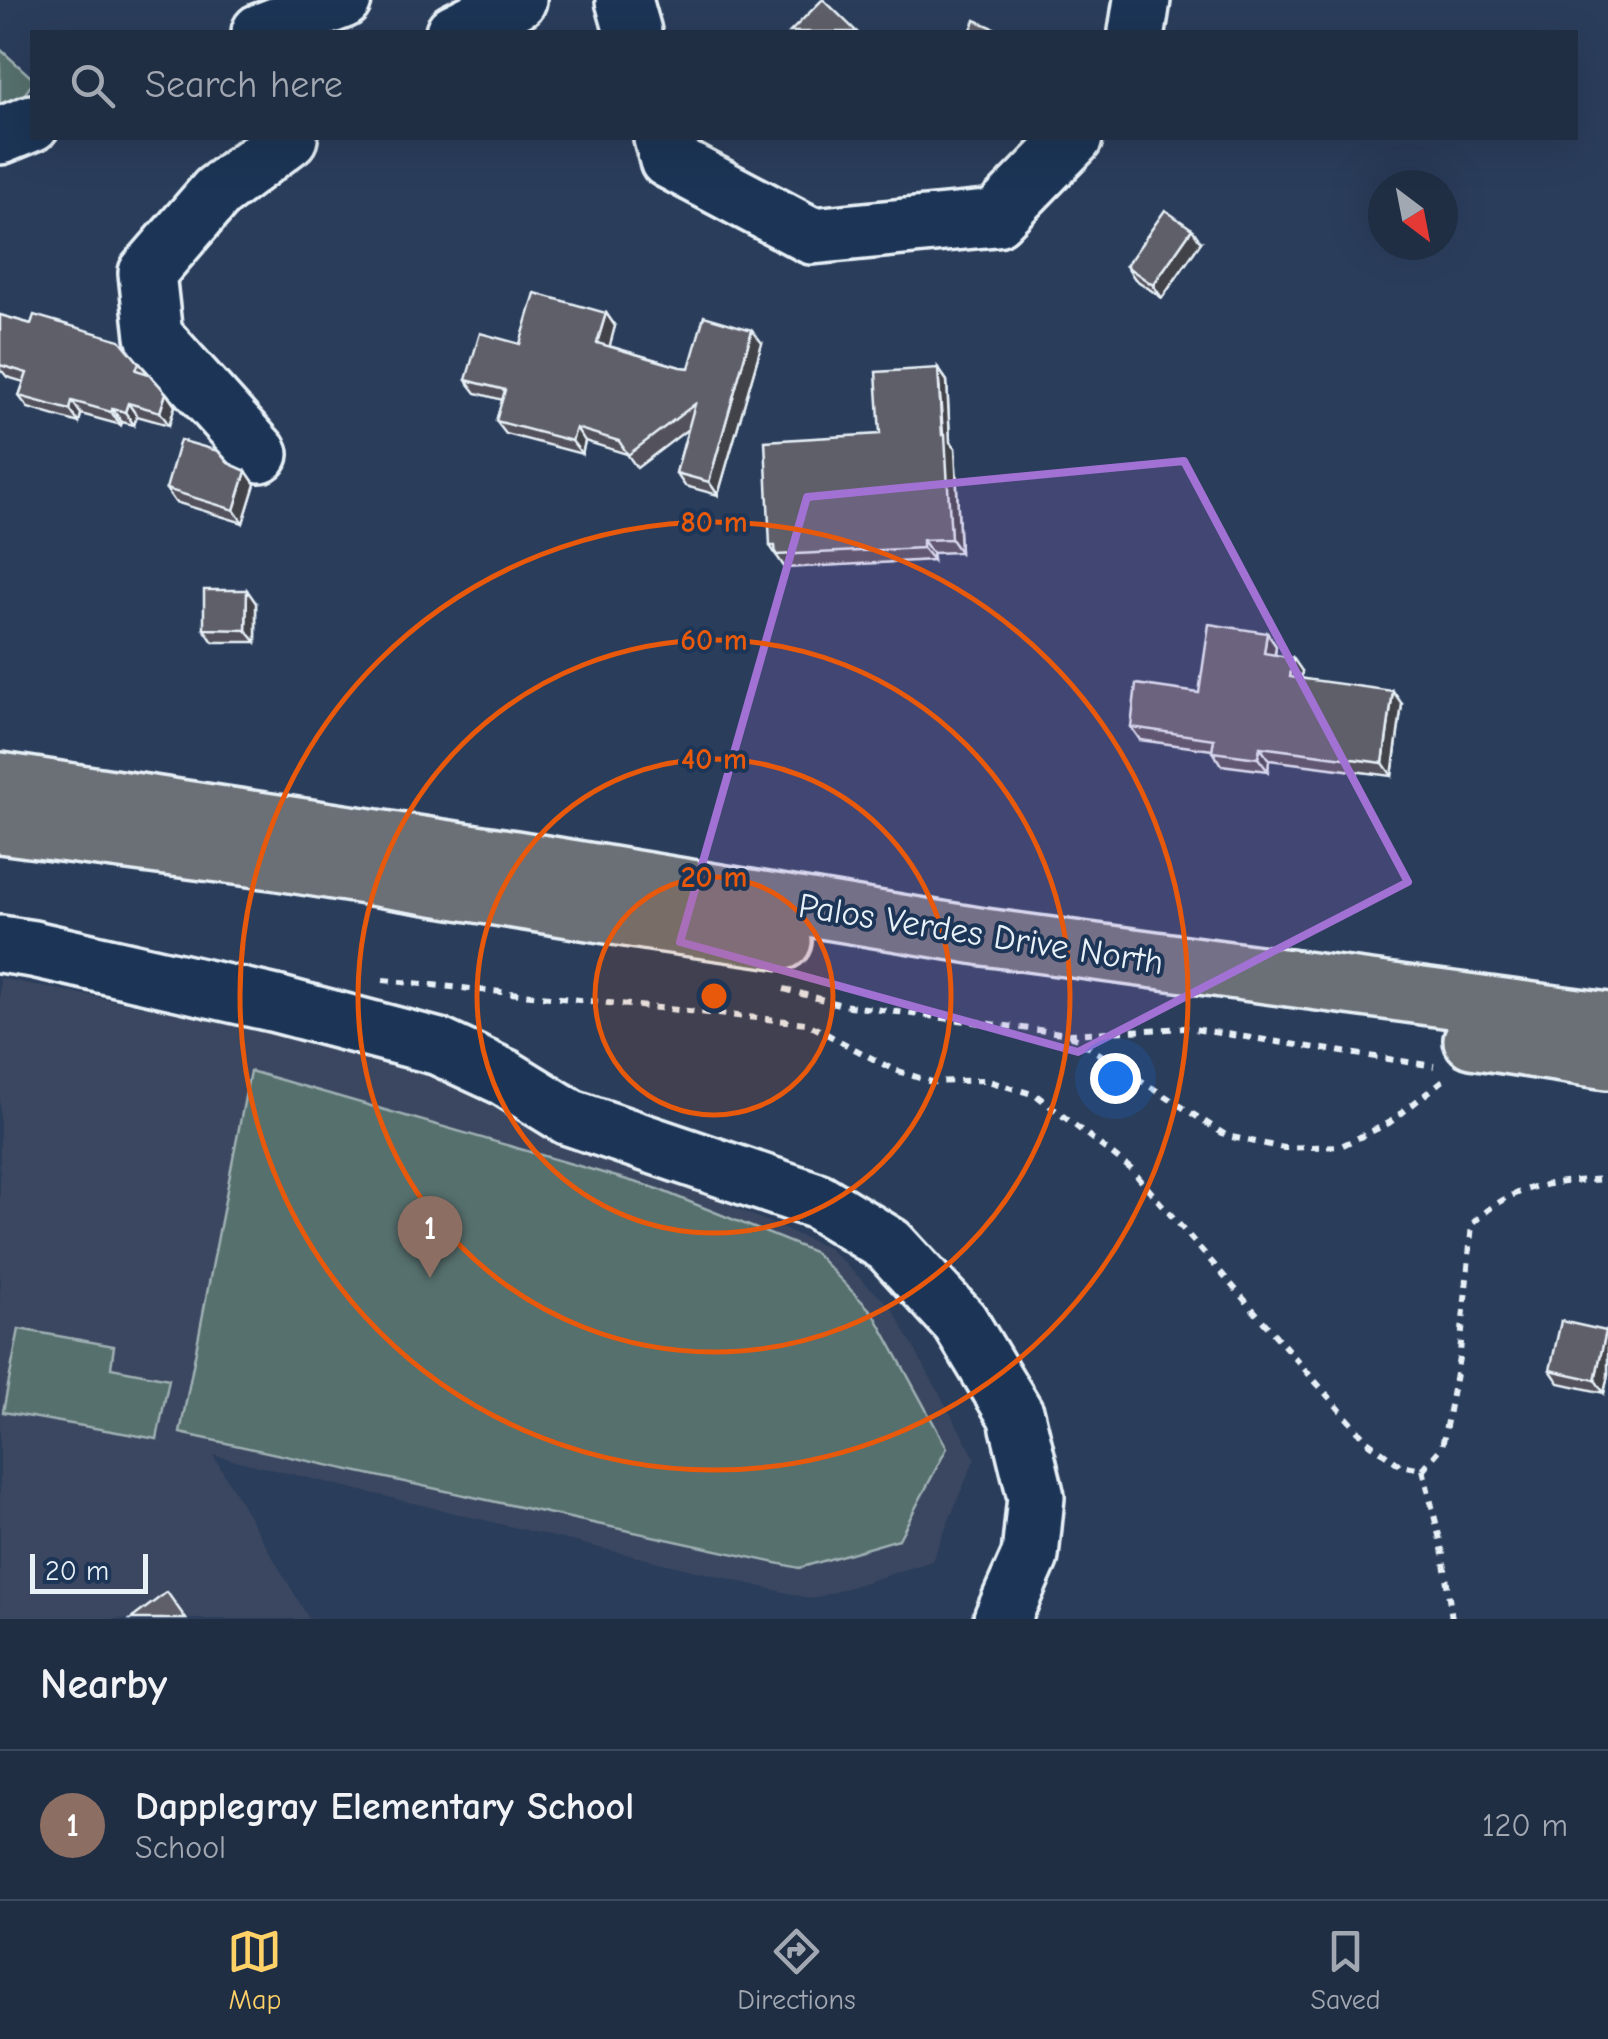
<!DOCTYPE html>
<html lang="en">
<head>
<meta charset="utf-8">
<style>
  :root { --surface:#202e44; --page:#2d3a4f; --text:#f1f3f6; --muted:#a2a8b2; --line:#3d4a5d; --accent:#ffd166 }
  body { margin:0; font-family:"Comic Neue",sans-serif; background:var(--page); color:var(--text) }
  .compass { position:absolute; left:1368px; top:170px; width:90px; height:90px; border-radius:50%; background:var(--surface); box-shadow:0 10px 40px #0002; rotate:148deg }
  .scale { position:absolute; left:30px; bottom:25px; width:118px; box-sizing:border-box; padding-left:10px; border:5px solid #e8f1f8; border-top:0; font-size:28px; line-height:35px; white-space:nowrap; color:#e8f1f8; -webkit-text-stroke:8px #1d3557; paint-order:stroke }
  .you { position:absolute; left:1115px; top:1078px; width:35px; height:35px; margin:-25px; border:8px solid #fff; border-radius:50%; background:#1a73e8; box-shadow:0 0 0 15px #1a73e833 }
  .badge { display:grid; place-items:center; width:65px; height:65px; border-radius:50%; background:var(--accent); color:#fff; font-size:32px; font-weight:700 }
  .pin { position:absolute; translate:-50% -82px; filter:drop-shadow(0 2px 5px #0008) }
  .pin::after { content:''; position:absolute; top:52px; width:35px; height:30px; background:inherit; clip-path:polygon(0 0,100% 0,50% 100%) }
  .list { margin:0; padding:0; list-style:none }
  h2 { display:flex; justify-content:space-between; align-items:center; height:130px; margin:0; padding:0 40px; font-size:42px }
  h2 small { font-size:32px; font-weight:400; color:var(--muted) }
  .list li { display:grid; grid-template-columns:65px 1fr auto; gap:30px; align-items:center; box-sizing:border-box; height:150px; padding:0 40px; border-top:2px solid var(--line) }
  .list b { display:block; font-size:38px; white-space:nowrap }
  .list p { margin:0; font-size:32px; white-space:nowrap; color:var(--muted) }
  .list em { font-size:32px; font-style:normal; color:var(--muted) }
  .icon { flex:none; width:55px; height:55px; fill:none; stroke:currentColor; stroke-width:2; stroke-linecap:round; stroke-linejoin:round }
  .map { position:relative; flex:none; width:1608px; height:1619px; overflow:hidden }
  .search { position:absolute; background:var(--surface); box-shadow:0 10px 40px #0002; left:30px; right:30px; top:30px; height:110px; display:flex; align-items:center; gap:25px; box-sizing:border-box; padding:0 35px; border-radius:0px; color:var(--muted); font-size:38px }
  .sheet { height:280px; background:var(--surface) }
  nav { display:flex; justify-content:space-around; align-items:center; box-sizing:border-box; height:140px; border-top:2px solid var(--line); background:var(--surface); font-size:28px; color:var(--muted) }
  nav a { display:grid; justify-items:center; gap:5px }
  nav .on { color:var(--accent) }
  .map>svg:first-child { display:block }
</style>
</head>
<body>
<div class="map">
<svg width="1608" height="1619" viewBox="0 0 1608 1619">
  <rect width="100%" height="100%" fill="#2a3d5b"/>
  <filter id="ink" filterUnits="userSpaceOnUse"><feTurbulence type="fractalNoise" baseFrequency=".01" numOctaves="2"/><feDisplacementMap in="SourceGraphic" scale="20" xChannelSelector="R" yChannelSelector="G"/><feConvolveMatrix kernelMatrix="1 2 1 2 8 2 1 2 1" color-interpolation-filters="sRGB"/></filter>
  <g filter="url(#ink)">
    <polygon fill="#3a4760" points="0,978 379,1053 828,1248 892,1308 975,1458 932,1561 812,1599 213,1455 309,1619 0,1619"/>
    <g fill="#56706e" stroke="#9fb0b3" stroke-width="2.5">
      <polygon points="0,49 32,78 32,84 0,127"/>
      <polygon points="250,1071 655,1188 814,1252 874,1314 947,1448 899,1539 799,1568 180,1433"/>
      <polygon points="19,1329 114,1346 111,1368 169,1379 157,1439 3,1412"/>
    </g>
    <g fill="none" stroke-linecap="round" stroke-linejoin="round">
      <g stroke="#e8f1f8" stroke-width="62">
        <g id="minor">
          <polyline points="624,0 633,32"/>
          <polyline points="260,32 343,0"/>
          <polyline points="454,32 518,0"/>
          <polyline points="1137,32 1142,0"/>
          <polyline points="0,136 32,123"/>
          <polyline points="662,138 668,160 812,236 996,218 1074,138"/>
          <polyline points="260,454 154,336 147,273 217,192 289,138"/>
          <polyline points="0,944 33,949 276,1004 439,1047 504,1077 569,1117 817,1201 889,1245 960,1322 1016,1415 1036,1497 1030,1556 1002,1619"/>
        </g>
      </g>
      <g stroke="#e8f1f8" stroke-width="62">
        <g id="major">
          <polyline points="0,781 515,859 984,937 1608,1021"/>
          <polyline points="0,825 272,861 657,923 783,941"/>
          <polyline points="1472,1040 1608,1061"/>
        </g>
      </g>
      <g stroke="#e8f1f8" stroke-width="6" stroke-dasharray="8 8" stroke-linecap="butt">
        <polyline points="383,980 806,1023 892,1069 932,1082 985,1080 1036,1095 1131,1169 1367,1441 1400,1465 1423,1469 1442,1548 1452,1619"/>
        <polyline points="784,989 842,1005 1069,1034 1187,1028 1434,1066"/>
        <polyline points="1070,1035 1227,1136 1284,1148 1341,1146 1389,1123 1446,1078"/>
        <path d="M 1423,1469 L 1442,1447 L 1460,1353 L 1472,1224 C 1514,1183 1552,1182 1608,1179"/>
      </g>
      <use href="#minor" stroke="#1d3557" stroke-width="55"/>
      <use href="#major" stroke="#6b6f75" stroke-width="55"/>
    </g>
    <g fill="#52515b" stroke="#e8f1f8" stroke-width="2.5">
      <polygon points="1201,242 1162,298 1135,279 1126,266"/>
      <polygon points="606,313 615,326 609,346 680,367 689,368 762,343 718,495 685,486 676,473 688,429 637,468 627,454 585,441 582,454 506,434 496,421 503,400 476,393 466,380 520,344"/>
      <polygon points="0,315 31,324 139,363 175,406 169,425 137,416 134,425 122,422 121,425 81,414 79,423 28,408 19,396 24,382 7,377 3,372 0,371"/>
      <polygon points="938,368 947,381 950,442 955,448 960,552 932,553 933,560 785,568 770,546 880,434"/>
      <polygon points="228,463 246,471 255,484 243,523 175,502 166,489"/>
      <polygon points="256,603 256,642 213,642 204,629"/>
      <polygon points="1267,633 1276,646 1275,655 1302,671 1301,678 1402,704 1392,776 1269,760 1268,771 1221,765 1212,750 1140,740 1131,727 1199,693"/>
      <polygon points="1606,1331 1608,1334 1608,1375 1604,1393 1559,1383 1550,1370"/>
    </g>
    <g fill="#42424a" stroke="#e8f1f8" stroke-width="2.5">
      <polygon points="1192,229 1201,242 1162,298 1153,285"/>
      <polygon points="606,313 615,326 607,356 597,343"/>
      <polygon points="752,330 762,343 718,495 709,482"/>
      <polygon points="938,368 947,381 950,442 955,448 960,552 951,539"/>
      <polygon points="166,393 175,406 169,425 160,412"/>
      <polygon points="72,401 81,414 79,423 70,410"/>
      <polygon points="128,403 137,416 134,425 125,412"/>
      <polygon points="112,409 122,422 121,425 111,412"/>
      <polygon points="576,428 585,441 582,454 572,441"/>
      <polygon points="246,471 255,484 243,523 234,510"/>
      <polygon points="923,540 932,553 933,560 923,548"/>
      <polygon points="247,590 256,603 256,642 246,630"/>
      <polygon points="1267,633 1276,646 1273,666 1264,653"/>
      <polygon points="1293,658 1302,671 1300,690 1290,677"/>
      <polygon points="1393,691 1402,704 1392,776 1383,763"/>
      <polygon points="1260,747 1269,760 1268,771 1258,758"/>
      <polygon points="1606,1331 1608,1334 1608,1375 1604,1393 1595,1380"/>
    </g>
    <g fill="#5f5e6a" stroke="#e8f1f8" stroke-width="2.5">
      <polygon points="822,0 824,0 857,32 790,32"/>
      <polygon points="975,20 1003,32 970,32"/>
      <polygon points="1165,210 1192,229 1153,285 1126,266"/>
      <polygon points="535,293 606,313 597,343 680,367 689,368 704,316 752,330 709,482 676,473 695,404 628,455 619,441 576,428 572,441 496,421 505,390 466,380 480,333 520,344"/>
      <polygon points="0,315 31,324 34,315 120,340 139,363 136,370 149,374 166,393 160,412 128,403 125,412 112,409 111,412 72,401 70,410 19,396 27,373 0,365"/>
      <polygon points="938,368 942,435 945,435 951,539 923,540 923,548 776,555 775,546 770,546 765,441 880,434 876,372"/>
      <polygon points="180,440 218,451 228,463 246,471 234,510 166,489"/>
      <polygon points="204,590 247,590 246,630 204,629"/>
      <polygon points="1209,624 1267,633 1264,653 1293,658 1290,677 1393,691 1383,763 1260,747 1258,758 1212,752 1214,739 1131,727 1136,684 1199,693"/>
      <polygon points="1561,1321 1606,1331 1595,1380 1550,1370"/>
      <polygon points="167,1592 186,1619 131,1619"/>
    </g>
  </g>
  <path fill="#a171d3" fill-opacity="0.2" stroke="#a171d3" stroke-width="8" stroke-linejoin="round" d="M 1184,461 L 1408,882 L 1078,1052 L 680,942 L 807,497 Z"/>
  <circle cx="714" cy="996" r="119" fill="#e8590c" fill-opacity=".12"/>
  <g fill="none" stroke="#e8590c" stroke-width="5">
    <circle cx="714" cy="996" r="119"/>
    <circle cx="714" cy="996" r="237"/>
    <circle cx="714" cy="996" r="356"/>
    <circle cx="714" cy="996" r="474"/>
  </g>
  <g text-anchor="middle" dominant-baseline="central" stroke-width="8" stroke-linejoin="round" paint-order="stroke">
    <g font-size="35" fill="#e8f1f8" stroke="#1d3557">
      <text transform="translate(981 934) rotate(9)">Palos Verdes Drive North</text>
    </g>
  </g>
  <circle cx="714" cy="996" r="15" fill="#e8590c" stroke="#1d3557" stroke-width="5"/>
  <g font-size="30" text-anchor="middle" font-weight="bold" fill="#e8590c" stroke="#1d3557" stroke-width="8" stroke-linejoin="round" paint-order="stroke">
    <text x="714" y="532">80 m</text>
    <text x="714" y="650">60 m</text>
    <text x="714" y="769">40 m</text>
    <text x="714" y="887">20 m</text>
  </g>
</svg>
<svg class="compass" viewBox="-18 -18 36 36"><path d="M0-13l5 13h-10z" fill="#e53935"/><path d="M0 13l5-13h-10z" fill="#a2a8b2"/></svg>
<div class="scale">20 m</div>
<div class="you"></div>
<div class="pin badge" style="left:430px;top:1278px;background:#8d6e63">1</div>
<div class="search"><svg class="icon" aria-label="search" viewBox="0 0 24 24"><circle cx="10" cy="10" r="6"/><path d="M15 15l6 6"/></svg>Search here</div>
</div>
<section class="sheet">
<h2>Nearby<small></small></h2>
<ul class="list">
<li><span class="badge" style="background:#8d6e63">1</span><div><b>Dapplegray Elementary School</b><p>School</p></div><em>120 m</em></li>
</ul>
</section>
<nav>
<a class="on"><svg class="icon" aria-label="map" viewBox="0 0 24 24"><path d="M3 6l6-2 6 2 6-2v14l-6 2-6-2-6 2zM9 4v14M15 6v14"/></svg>Map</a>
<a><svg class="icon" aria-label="directions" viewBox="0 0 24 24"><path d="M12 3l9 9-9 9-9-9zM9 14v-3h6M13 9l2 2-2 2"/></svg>Directions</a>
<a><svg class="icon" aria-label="saved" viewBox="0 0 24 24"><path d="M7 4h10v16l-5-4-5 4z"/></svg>Saved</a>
</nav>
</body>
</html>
